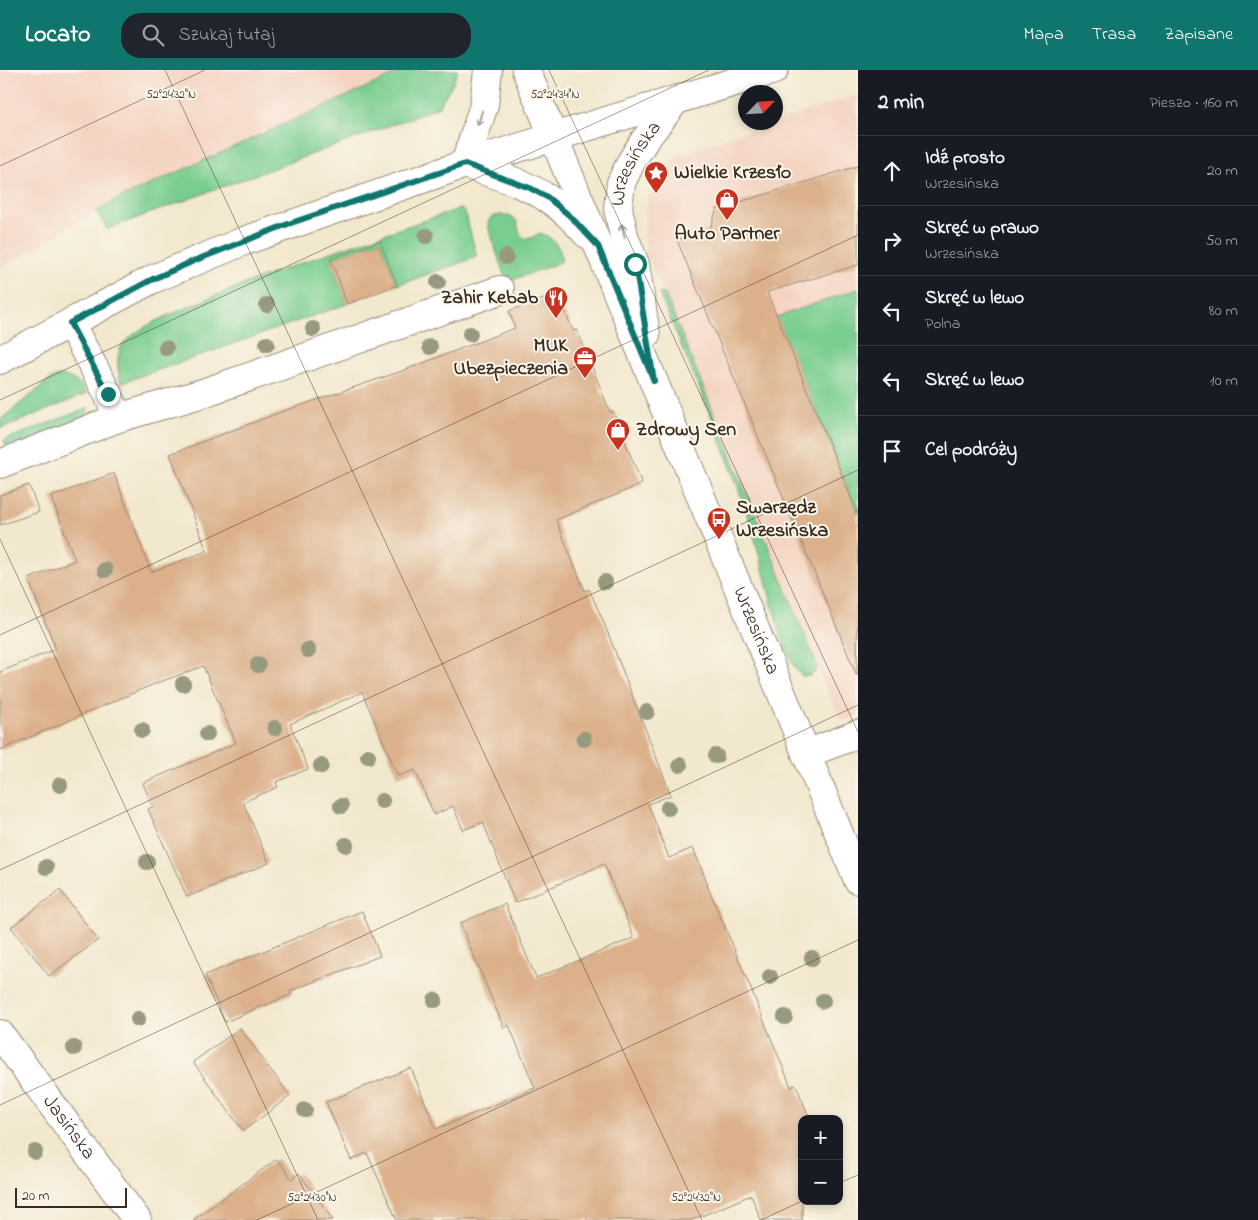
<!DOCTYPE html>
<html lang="pl">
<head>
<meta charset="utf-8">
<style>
  :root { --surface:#171b24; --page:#20242c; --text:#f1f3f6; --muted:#9ea1a6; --line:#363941; --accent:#0f766e }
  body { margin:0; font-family:"Indie Flower",sans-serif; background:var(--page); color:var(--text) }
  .controls { position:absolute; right:15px; bottom:15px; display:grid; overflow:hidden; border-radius:10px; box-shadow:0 2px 8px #0003 }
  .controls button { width:45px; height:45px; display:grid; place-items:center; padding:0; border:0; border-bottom:1px solid var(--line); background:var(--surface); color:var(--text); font:25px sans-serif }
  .compass { position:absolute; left:738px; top:15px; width:45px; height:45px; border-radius:50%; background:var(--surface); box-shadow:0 2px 8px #0003; rotate:65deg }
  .scale { position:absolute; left:15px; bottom:12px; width:112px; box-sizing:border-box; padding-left:5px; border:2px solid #3b2a1e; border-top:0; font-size:14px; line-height:18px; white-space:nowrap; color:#3b2a1e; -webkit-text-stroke:4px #fbf7ec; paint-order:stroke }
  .stop { position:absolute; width:15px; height:15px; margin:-11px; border:4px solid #0f766e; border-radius:50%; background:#fff }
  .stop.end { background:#0f766e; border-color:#fff; box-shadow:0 1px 5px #0008 }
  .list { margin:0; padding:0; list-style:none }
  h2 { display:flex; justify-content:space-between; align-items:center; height:65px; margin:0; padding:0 20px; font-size:21px }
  h2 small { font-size:16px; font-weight:400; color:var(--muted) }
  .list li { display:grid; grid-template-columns:32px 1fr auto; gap:15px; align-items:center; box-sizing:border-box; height:70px; padding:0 20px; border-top:1px solid var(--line) }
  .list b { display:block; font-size:19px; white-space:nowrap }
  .list p { margin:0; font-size:16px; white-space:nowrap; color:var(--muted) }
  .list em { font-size:16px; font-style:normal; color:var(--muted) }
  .icon { flex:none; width:28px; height:28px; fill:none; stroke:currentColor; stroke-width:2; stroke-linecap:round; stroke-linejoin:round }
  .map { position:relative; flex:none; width:858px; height:1150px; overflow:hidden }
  header { display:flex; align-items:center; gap:30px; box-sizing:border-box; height:70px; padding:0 25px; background:var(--accent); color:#fff }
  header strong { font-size:24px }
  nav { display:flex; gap:28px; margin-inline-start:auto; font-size:18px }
  .search { width:350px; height:45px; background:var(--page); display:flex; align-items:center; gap:12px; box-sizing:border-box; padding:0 18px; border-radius:20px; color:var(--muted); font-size:19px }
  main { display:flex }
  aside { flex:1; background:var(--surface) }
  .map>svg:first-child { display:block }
</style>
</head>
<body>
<header>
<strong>Locato</strong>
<div class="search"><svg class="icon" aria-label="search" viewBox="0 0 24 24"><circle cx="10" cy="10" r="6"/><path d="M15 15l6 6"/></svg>Szukaj tutaj</div>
<nav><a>Mapa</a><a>Trasa</a><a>Zapisane</a></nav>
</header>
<main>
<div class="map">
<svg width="858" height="1150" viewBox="0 0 858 1150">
  <rect width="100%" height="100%" fill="#fbf7ec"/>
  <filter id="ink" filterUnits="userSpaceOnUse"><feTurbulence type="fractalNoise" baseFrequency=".02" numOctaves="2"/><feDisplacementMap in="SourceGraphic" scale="10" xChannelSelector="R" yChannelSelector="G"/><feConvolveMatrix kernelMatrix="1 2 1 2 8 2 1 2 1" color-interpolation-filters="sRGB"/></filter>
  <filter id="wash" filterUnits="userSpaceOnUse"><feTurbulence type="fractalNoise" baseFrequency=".0096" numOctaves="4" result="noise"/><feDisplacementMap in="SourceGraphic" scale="20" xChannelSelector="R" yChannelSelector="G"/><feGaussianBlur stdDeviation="1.12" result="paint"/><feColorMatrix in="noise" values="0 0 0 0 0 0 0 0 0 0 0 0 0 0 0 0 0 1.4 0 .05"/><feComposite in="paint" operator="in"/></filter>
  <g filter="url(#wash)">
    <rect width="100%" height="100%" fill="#f2e8ce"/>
    <g fill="#f4d3c1">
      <polygon points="0,0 405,0 111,132 0,199"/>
      <polygon points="858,25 858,645 845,650 839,648 830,627 665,224 647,186 644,163 646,136 650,121 657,107 675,87 688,81"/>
    </g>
    <g fill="#79cd90" stroke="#5a7c57">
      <polygon points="405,0 458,0 453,13 438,37 419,45 107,159 96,141 111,132"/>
      <path d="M 461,139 L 465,142 L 477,187 L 397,215 L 380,171 L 331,189 L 347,234 L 121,313 C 118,301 115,287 122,276 C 136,256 182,240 205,230 C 287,196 371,168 456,140 Z"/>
      <path d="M 501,145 C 525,147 512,156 524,168 L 531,168 L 540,163 C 553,167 563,179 561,192 L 515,209 L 509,210 L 504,205 L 488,156 C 488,147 492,146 501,145 Z"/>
      <polygon points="858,219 858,444 777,247"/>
      <path d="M 659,223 L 665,224 L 817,595 L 816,601 L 810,606 L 802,606 C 786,594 770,527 765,507 C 741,409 698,316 659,223 Z"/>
      <path d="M 57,306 C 71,306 80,311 86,324 L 0,359 L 0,350 L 49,310 Z"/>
      <polygon points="88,338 87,345 8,380 4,370"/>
    </g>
    <g id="blocks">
      <g fill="#dbb08a">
        <polygon points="858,96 858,195 767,222 858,444 857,606 677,170 710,159 717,139"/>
        <polygon points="380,171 397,215 347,234 331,189"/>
        <polygon points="558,224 573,261 577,260 610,342 613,341 642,414 556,450 585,521 589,519 604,553 671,725 648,734 669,788 693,778 708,815 707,815 744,902 791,1017 796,1015 810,1049 802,1049 802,1150 761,1150 751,1125 692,1150 397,1150 367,1083 351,1090 326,1032 411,998 436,1059 535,1018 509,955 504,958 460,853 505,834 536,908 634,868 604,794 515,833 483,752 463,760 453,736 434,745 415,700 398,706 362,622 290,654 308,699 276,712 278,717 243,732 269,793 187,827 148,739 153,737 143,713 236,673 203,596 152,615 0,680 0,602 56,579 28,509 75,490 51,427 114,403 151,502 207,481 170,384 281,342 402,301 515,258 509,241"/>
        <polygon points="29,415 39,442 0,455 0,425"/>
        <polygon points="60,820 98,870 49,906 11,857"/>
        <polygon points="362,841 380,886 290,921 292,924 225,952 205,905"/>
        <polygon points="240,958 290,1026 243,1061 193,992"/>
        <polygon points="277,1089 292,1109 299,1103 333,1150 193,1150"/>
      </g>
    </g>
  </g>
  <g filter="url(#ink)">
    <use href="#blocks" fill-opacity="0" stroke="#968976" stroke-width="1"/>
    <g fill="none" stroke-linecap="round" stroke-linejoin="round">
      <g stroke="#968976" stroke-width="30">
        <g id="minor">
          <path id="s1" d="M 526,0 L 858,810"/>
          <path d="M 465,94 C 492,104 523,112 547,128 C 563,138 575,151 587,164"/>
          <polyline points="465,94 484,35 488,0"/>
          <polyline points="70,253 108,324 118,348 200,324 500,220"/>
          <path id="s2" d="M 646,265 L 635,194 L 624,166 L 618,138 L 621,113 L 631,92 L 644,71 L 676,30"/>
          <polyline points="0,290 153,209 244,171 465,94 774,0"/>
          <polyline points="0,394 118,348"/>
          <polyline points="806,684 858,664"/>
          <path id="s3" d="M 0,964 L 137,1150"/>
        </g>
      </g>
      <use href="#minor" stroke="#fff" stroke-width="28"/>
    </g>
    <g fill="#989a80">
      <circle cx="426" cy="166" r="8"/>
      <circle cx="506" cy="187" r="8"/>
      <circle cx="438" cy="212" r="8"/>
      <circle cx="267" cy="235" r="8"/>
      <circle cx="313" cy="259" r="8"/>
      <circle cx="470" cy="264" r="8"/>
      <circle cx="267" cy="274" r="8"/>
      <circle cx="430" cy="277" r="8"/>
      <circle cx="166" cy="278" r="8"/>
      <circle cx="105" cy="500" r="8"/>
      <circle cx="605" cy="512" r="8"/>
      <circle cx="308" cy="580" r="8"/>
      <circle cx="258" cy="595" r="8"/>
      <circle cx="183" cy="614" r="8"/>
      <circle cx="647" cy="642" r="8"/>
      <circle cx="275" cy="658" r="8"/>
      <circle cx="142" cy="660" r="8"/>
      <circle cx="207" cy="664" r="8"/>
      <circle cx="584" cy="669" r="8"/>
      <circle cx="368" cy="686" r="8"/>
      <circle cx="716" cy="686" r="8"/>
      <circle cx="680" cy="695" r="8"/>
      <circle cx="321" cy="696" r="8"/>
      <circle cx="60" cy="715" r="8"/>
      <circle cx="382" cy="731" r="8"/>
      <circle cx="341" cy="736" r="8"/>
      <circle cx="668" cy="738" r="8"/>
      <circle cx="346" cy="775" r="8"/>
      <circle cx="147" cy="792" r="8"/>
      <circle cx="46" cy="797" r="8"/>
      <circle cx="812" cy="888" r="8"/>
      <circle cx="770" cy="907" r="8"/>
      <circle cx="435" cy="930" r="8"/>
      <circle cx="823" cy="931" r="8"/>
      <circle cx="785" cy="947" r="8"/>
      <circle cx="138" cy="949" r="8"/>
      <circle cx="74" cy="978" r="8"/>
      <circle cx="305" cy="1040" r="8"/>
      <circle cx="35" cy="1082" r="8"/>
    </g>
    <defs><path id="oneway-shaft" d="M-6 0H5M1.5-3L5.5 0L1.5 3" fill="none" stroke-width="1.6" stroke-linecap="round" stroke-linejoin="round" transform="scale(1.25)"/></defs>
    <g stroke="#a79f9a">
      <use href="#oneway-shaft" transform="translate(480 48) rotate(106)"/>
      <use href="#oneway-shaft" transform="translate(623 161) rotate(-103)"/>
    </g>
  </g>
  <g fill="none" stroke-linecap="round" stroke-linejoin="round" filter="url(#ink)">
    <polyline stroke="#0f766e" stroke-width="6" points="108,324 70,253 153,209 196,190 288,154 465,94 530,118 547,127 570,146 598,176 654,311 635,194"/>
  </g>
  <path fill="none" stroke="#3b2a1e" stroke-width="1" stroke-opacity="0.45" d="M 165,0 L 702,1150M 549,0 L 858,662M 0,96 L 205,0M 0,330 L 709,0M 0,469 L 318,1150M 0,565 L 858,165M 0,800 L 858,400M 0,1035 L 858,635M 839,1113 L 858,1105M 257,1150 L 858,870M 761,1150 L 802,1131"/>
  <defs>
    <g id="sight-pin" transform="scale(1.25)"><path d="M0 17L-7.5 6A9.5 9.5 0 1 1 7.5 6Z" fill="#c8321e" stroke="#fbf7ec"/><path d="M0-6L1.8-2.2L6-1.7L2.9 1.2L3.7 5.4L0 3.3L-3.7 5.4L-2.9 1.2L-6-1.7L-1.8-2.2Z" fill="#fff"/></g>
    <g id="shop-pin" transform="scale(1.25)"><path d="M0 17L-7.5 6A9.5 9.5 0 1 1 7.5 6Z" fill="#c8321e" stroke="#fbf7ec"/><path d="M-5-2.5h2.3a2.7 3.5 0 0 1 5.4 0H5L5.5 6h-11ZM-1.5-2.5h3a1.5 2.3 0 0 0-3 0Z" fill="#fff"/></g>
    <g id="restaurant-pin" transform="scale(1.25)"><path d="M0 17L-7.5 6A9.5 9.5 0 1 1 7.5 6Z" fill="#c8321e" stroke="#fbf7ec"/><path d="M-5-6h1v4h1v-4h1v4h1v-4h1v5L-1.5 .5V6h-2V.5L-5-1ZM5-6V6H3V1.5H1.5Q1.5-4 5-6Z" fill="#fff"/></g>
    <g id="office-pin" transform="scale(1.25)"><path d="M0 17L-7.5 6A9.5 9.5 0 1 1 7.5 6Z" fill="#c8321e" stroke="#fbf7ec"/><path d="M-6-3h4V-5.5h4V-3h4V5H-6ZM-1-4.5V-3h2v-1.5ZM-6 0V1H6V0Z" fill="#fff"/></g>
    <g id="bus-pin" transform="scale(1.25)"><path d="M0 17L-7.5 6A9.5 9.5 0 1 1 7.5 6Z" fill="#c8321e" stroke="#fbf7ec"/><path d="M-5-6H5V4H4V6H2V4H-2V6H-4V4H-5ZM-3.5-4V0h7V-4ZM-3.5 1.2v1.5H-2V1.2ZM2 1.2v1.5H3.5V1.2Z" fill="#fff"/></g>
  </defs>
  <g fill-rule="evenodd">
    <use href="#sight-pin" x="656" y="103"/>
    <use href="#shop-pin" x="727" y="130"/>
    <use href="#restaurant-pin" x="556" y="228"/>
    <use href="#office-pin" x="585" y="288"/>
    <use href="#shop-pin" x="618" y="360"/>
    <use href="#bus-pin" x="719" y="449"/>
  </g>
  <g text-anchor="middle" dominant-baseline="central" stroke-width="4" stroke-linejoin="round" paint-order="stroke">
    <g font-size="20" fill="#3b2a1e" stroke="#fbf7ec">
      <text stroke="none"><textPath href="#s2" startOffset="179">Wrzesińska</textPath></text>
      <text stroke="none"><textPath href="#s1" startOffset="606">Wrzesińska</textPath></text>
      <text stroke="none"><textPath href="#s3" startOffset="116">Jasińska</textPath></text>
    </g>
    <g font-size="20" font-weight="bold" fill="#3b2a1e" stroke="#fbf7ec" text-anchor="start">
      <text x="674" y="103">Wielkie Krzesło</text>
      <text x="727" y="164" text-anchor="middle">Auto Partner</text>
      <text x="538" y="228" text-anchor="end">Zahir Kebab</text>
      <text x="568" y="276" text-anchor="end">MUK<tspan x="568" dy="23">Ubezpieczenia</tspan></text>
      <text x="636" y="360">Zdrowy Sen</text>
      <text x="736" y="438">Swarzędz<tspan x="736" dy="23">Wrzesińska</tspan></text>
    </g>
  </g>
  <g font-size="12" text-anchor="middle" fill="#3b2a1e" stroke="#fbf7ec" stroke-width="4" stroke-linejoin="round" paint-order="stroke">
    <text x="171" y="28">52°24'32"N</text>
    <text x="555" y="28">52°24'34"N</text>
    <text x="312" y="1131">52°24'30"N</text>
    <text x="696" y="1131">52°24'32"N</text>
  </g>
</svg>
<div class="controls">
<button>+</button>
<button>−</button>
</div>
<svg class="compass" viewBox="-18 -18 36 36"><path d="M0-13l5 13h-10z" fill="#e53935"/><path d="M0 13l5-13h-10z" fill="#9ea1a6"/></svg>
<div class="scale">20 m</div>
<div class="stop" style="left:635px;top:194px"></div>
<div class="stop end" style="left:108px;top:324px"></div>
</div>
<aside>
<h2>2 min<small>Pieszo · 160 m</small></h2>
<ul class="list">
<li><svg class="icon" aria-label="ahead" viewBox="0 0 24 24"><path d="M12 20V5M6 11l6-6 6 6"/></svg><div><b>Idź prosto</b><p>Wrzesińska</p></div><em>20 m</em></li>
<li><svg class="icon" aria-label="right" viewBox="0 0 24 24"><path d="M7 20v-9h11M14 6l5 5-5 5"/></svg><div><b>Skręć w prawo</b><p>Wrzesińska</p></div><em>50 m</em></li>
<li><svg class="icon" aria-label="left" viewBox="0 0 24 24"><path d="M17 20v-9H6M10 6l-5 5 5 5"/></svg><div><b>Skręć w lewo</b><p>Polna</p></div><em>80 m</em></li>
<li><svg class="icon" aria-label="left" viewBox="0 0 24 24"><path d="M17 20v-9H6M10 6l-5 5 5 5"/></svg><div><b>Skręć w lewo</b></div><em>10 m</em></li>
<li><svg class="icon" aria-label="arrive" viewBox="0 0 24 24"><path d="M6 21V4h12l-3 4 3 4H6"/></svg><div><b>Cel podróży</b></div></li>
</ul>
</aside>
</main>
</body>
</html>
